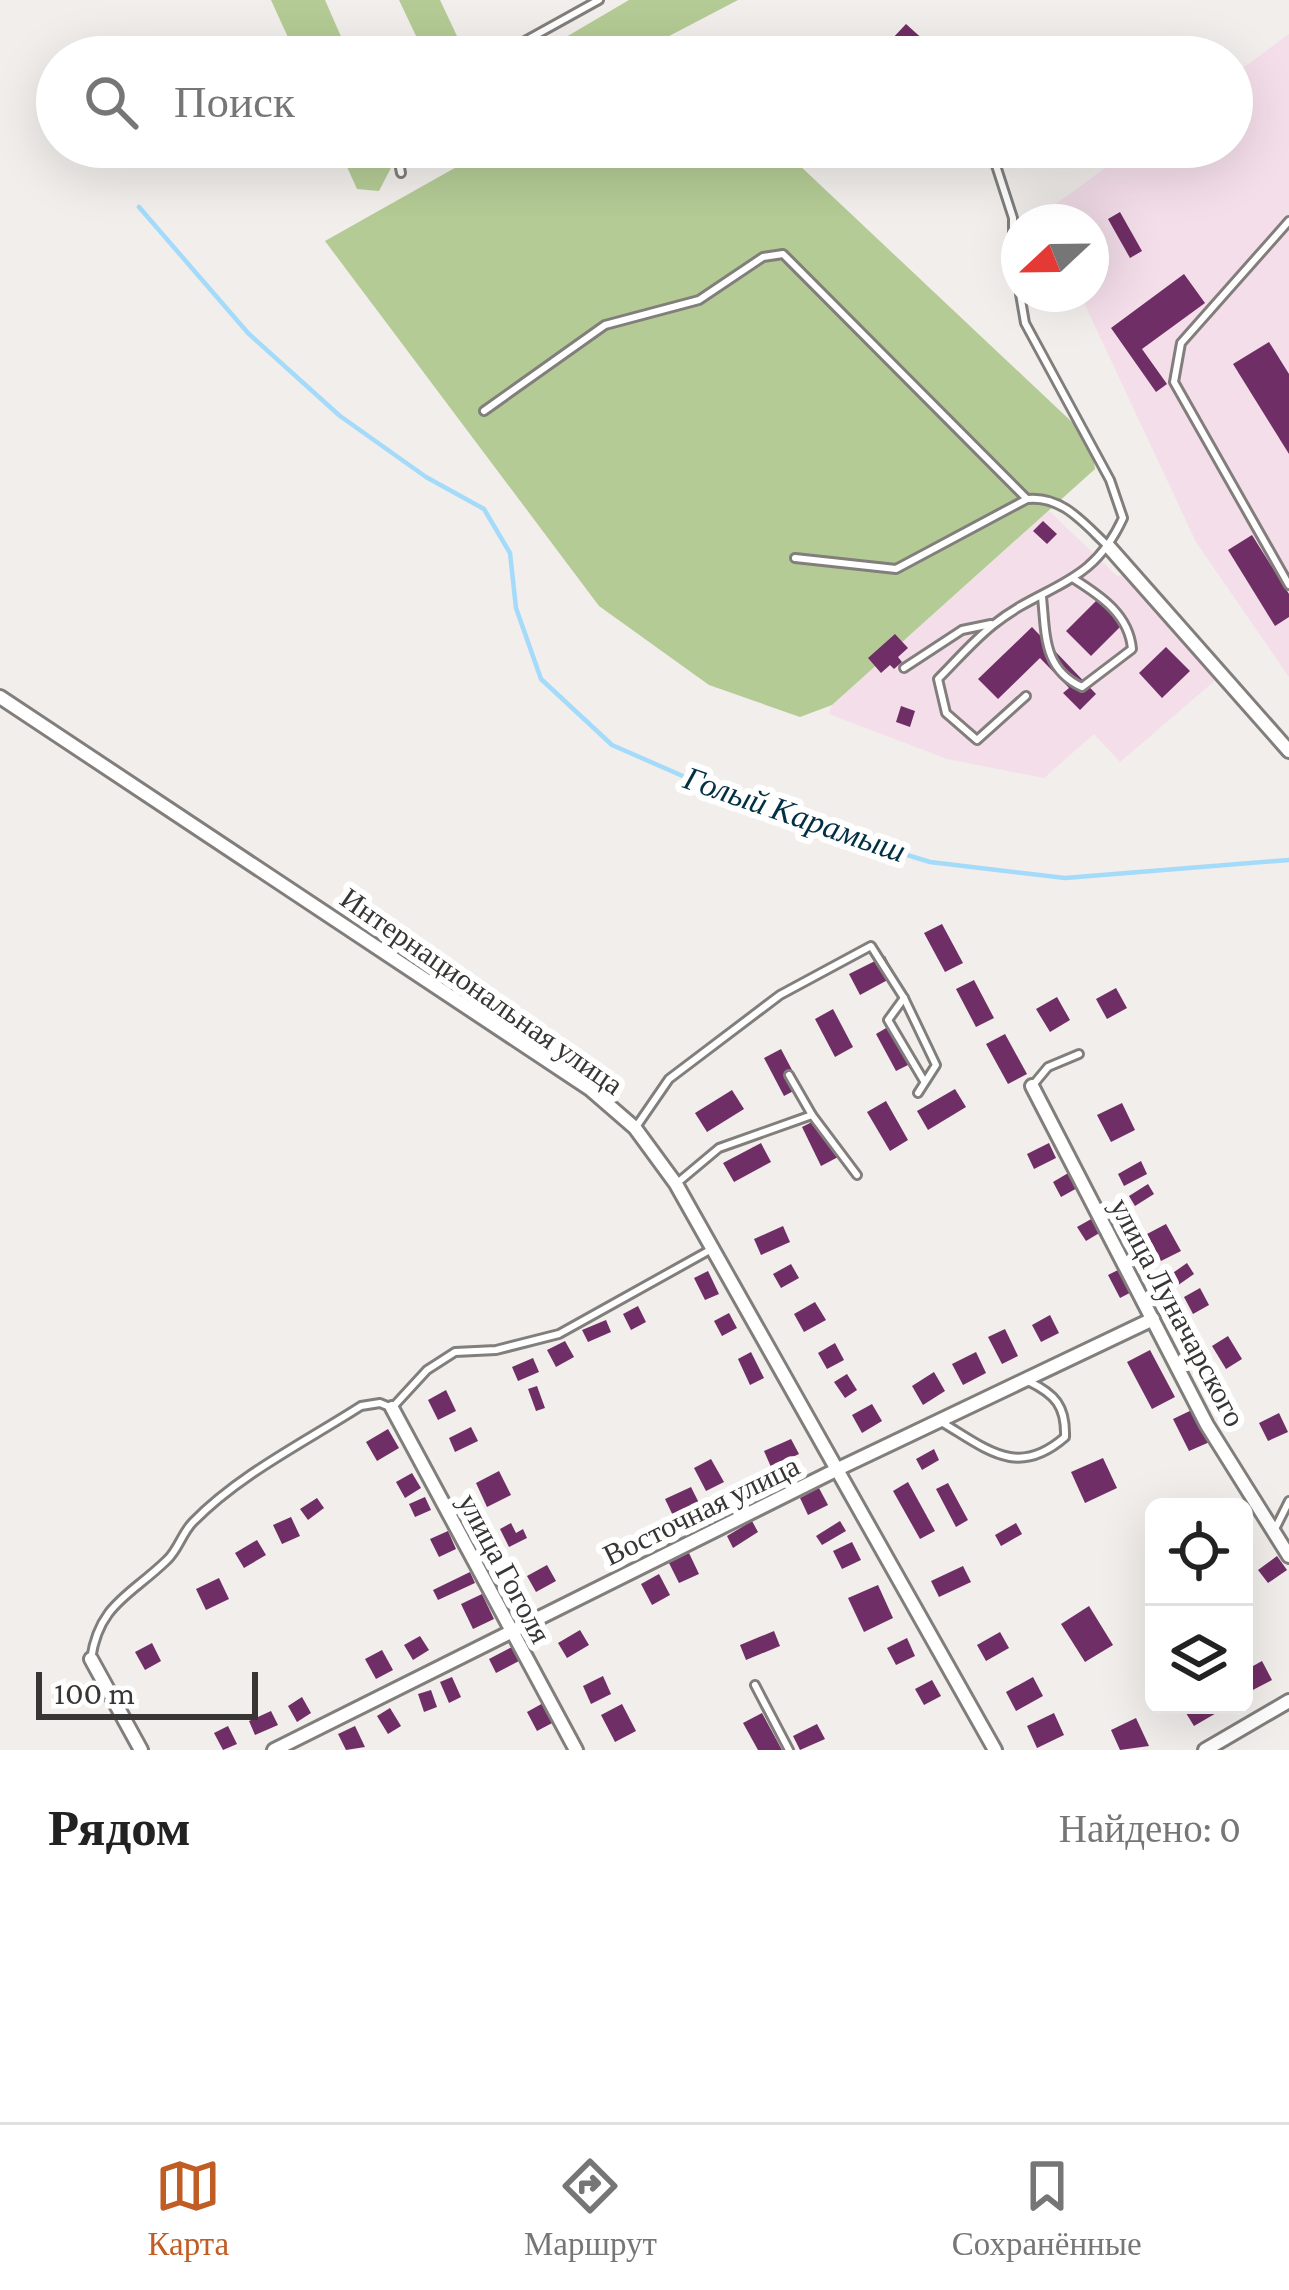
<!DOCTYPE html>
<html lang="ru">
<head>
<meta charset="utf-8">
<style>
  :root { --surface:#fff; --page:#f6f6f6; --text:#222; --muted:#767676; --line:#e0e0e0; --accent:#c05d25 }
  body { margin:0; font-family:"Crimson Pro",serif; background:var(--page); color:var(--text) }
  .controls { position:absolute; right:36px; bottom:36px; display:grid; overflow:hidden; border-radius:18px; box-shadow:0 12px 48px #0002 }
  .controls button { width:108px; height:108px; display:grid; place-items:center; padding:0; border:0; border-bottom:3px solid var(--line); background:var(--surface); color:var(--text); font:60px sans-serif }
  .compass { position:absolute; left:1001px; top:204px; width:108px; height:108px; border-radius:50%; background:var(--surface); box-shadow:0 12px 48px #0002; rotate:248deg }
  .scale { position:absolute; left:36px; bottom:30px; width:222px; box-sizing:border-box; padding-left:12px; border:6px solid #383635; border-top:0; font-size:33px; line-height:42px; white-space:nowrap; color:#383635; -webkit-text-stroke:9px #fff; paint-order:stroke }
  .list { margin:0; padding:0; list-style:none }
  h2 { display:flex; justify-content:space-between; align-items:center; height:156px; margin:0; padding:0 48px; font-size:51px }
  h2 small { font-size:39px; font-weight:400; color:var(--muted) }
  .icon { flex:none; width:66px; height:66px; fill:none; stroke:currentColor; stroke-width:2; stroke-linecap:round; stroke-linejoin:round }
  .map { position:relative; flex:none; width:1289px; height:1750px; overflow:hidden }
  .search { position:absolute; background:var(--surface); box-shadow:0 12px 48px #0002; left:36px; right:36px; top:36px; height:132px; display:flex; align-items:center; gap:30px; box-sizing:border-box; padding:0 42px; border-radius:66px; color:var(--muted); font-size:45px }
  .sheet { height:372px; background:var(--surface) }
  nav { display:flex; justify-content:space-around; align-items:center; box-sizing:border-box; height:168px; border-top:3px solid var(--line); background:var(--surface); font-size:33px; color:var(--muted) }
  nav a { display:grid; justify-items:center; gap:6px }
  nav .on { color:var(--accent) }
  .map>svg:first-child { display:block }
</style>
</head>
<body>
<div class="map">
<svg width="1289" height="1750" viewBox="0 0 1289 1750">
  <rect width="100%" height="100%" fill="#f1eeeb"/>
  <g fill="#f4deea">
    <polygon points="1289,34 1289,677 1196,542 1080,294 1091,294 1091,222 1046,222 1042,214 1134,147 1232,147 1232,76"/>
    <polygon points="1049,511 1117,576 1128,574 1219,677 1120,762 1094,734 1044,778 947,759 829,714 832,705"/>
  </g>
  <g fill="#b4cb95">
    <polygon points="271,0 325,0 350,57 297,57"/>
    <polygon points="399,0 440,0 465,53 459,57 426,57"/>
    <polygon points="629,0 738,0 629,57 532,57"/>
    <polygon points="338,147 390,147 395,160 379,191 357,189"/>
    <polygon points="492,147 780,147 1091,440 1095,469 832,705 800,717 709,685 599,606 325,241"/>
  </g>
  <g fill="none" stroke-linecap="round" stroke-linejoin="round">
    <polyline stroke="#a4dafa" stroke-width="4.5" points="139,207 248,333 340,416 426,477 484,509 510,553 516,608 541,679 612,745 758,809 930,862 1065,878 1289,860"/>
  </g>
  <g fill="#702e66">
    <polygon points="906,24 926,42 922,46 931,54 928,57 875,57"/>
    <polygon points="1120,212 1142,251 1130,258 1108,219"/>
    <polygon points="1184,274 1205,303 1142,349 1167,384 1156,392 1111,328"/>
    <polygon points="1269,342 1289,374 1289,454 1233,364"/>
    <polygon points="1043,521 1057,534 1047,544 1033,531"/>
    <polygon points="1252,535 1289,594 1289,617 1275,626 1228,550"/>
    <polygon points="1103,594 1128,619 1091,656 1066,631"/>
    <polygon points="1032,627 1096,694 1080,710 1063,693 1069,688 1040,658 998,699 978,679"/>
    <polygon points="895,634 908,648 898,657 902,662 894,669 890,665 881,673 868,658"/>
    <polygon points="1166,647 1190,671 1162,698 1139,673"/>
    <polygon points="901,706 915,711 910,727 896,722"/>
    <polygon points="942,924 963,963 945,972 924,933"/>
    <polygon points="885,956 895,976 860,995 849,974"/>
    <polygon points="974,980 994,1018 976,1027 956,989"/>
    <polygon points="1116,988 1127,1008 1107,1019 1096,999"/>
    <polygon points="1057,997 1070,1020 1050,1032 1036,1009"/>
    <polygon points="833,1009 853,1047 835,1057 815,1019"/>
    <polygon points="893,1024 914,1062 896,1071 876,1034"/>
    <polygon points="1005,1034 1027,1074 1008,1084 986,1044"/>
    <polygon points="781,1049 801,1087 784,1096 764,1058"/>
    <polygon points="955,1089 966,1107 928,1130 917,1111"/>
    <polygon points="732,1090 744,1109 707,1132 695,1113"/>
    <polygon points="886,1101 908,1140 890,1151 867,1112"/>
    <polygon points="1122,1103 1135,1130 1111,1142 1097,1115"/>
    <polygon points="820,1118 840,1156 821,1166 802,1127"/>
    <polygon points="761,1143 771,1162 734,1182 723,1163"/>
    <polygon points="1049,1143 1056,1158 1034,1169 1027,1154"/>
    <polygon points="1141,1161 1147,1174 1124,1186 1118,1174"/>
    <polygon points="1070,1172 1079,1187 1061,1197 1053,1182"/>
    <polygon points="1148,1184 1154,1194 1135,1206 1129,1196"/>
    <polygon points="1093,1218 1101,1232 1086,1241 1077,1227"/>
    <polygon points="1166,1224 1181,1251 1161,1261 1147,1234"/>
    <polygon points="783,1226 790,1242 761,1255 754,1239"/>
    <polygon points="1132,1263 1143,1286 1120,1298 1108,1275"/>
    <polygon points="1187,1263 1194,1274 1174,1288 1167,1277"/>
    <polygon points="791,1264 799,1278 781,1288 773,1274"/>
    <polygon points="708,1271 719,1294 705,1300 694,1278"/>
    <polygon points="1200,1288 1209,1305 1193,1314 1184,1297"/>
    <polygon points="815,1302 826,1320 804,1332 794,1314"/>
    <polygon points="638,1306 646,1322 631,1330 623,1314"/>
    <polygon points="729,1313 737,1328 722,1336 714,1321"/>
    <polygon points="1050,1315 1059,1333 1041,1342 1032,1325"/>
    <polygon points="606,1320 611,1332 588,1342 582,1330"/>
    <polygon points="1005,1329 1018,1356 1002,1364 988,1337"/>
    <polygon points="1228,1336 1242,1359 1226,1369 1212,1346"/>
    <polygon points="565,1341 574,1357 556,1367 547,1350"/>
    <polygon points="835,1343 844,1360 827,1369 818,1353"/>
    <polygon points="1150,1350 1175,1397 1152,1409 1127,1362"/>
    <polygon points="751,1352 764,1378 750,1385 738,1359"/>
    <polygon points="976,1352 986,1373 963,1385 952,1364"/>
    <polygon points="533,1358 539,1372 518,1381 512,1367"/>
    <polygon points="934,1372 945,1391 923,1405 912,1386"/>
    <polygon points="847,1374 857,1390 845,1398 834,1382"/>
    <polygon points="537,1386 545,1408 536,1411 528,1389"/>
    <polygon points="446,1390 456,1411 438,1420 428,1400"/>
    <polygon points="872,1404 882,1421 862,1433 852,1415"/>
    <polygon points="1196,1408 1212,1441 1189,1451 1173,1419"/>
    <polygon points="1279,1413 1288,1432 1268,1441 1259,1423"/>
    <polygon points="471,1427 478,1441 455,1452 449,1438"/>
    <polygon points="388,1429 399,1448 377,1461 366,1442"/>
    <polygon points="791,1439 799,1454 771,1467 764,1451"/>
    <polygon points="934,1449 939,1460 922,1470 916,1459"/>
    <polygon points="1103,1458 1117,1488 1085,1503 1071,1472"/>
    <polygon points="711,1459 724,1482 706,1491 694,1468"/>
    <polygon points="499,1471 511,1495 487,1507 476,1483"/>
    <polygon points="412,1473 421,1488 405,1498 396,1482"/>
    <polygon points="908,1482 935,1531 920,1539 893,1491"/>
    <polygon points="948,1483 968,1520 956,1527 936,1489"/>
    <polygon points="691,1487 704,1513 678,1526 665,1499"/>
    <polygon points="819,1488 828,1505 808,1515 800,1498"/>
    <polygon points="425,1497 431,1510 415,1517 409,1504"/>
    <polygon points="317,1498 324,1508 308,1520 300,1509"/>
    <polygon points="291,1517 300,1536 282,1544 273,1525"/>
    <polygon points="752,1521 758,1532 733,1548 727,1536"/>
    <polygon points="840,1521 846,1531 822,1545 816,1536"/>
    <polygon points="511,1523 516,1533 523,1529 527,1538 509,1547 500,1529"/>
    <polygon points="1016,1523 1022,1534 1001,1546 995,1535"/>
    <polygon points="448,1531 456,1549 439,1557 430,1539"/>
    <polygon points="257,1540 266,1555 244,1568 235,1553"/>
    <polygon points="852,1542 861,1560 842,1569 833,1551"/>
    <polygon points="689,1553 699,1574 679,1583 669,1563"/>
    <polygon points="1277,1556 1287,1570 1268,1583 1258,1570"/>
    <polygon points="547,1565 556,1581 536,1592 527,1576"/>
    <polygon points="963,1566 971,1582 939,1597 931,1581"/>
    <polygon points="470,1572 475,1583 438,1600 433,1590"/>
    <polygon points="659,1574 670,1595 652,1605 641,1584"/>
    <polygon points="219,1578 229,1599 206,1610 196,1589"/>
    <polygon points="878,1585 893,1618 864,1632 848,1598"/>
    <polygon points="482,1594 494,1619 473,1629 461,1604"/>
    <polygon points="1089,1606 1113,1645 1085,1662 1061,1624"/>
    <polygon points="580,1630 589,1645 567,1658 558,1643"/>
    <polygon points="774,1631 780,1646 746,1660 740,1645"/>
    <polygon points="1000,1632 1009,1648 986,1661 977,1645"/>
    <polygon points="420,1636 429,1650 413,1660 404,1645"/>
    <polygon points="907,1638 915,1656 896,1665 887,1648"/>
    <polygon points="152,1643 161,1661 145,1670 135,1652"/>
    <polygon points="512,1647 519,1661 496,1673 489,1659"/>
    <polygon points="382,1650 393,1670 376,1679 365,1659"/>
    <polygon points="1262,1661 1272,1680 1249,1692 1244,1671"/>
    <polygon points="603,1676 611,1694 591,1704 583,1686"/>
    <polygon points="452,1677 461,1697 449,1703 440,1682"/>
    <polygon points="1033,1677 1043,1696 1016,1711 1006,1692"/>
    <polygon points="932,1680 941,1696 924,1705 915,1689"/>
    <polygon points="431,1690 437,1707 424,1712 418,1694"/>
    <polygon points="302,1697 311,1713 297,1722 288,1706"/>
    <polygon points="545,1702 556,1721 537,1731 527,1712"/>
    <polygon points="622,1704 636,1731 615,1742 601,1715"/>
    <polygon points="1181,1705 1230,1705 1194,1726"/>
    <polygon points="390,1708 401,1726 388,1734 377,1716"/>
    <polygon points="271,1711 278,1725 255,1735 249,1721"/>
    <polygon points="762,1713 782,1750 758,1750 743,1723"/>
    <polygon points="1054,1713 1064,1735 1037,1748 1027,1726"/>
    <polygon points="1136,1718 1149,1746 1120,1750 1111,1730"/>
    <polygon points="817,1724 825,1739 800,1750 793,1736"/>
    <polygon points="228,1726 237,1744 223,1750 214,1733"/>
    <polygon points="355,1726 365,1747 346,1750 338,1734"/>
  </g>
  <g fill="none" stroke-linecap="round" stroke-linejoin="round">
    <g stroke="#817e7b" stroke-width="12">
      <g id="lane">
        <polyline points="956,49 959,57"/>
        <polyline points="496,57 599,0"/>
        <polyline points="396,147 401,173"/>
        <polyline points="990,147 1013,218 1013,256 1019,289"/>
        <polyline points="1289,221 1181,343 1174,382 1289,585"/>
        <path d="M 1020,294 L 1025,323 L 1110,480 L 1123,518 C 1091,588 1045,583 993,625 C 973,641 956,661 938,679 L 946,713 L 977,740 L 1026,696"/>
        <polyline points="484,411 605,325 699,300 763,257 783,254 1027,499"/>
        <path d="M 795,558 L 896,569 L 1027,499 C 1063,495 1085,525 1109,547"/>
        <path d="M 1042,597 C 1046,635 1043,669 1082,687 L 1132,649 C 1129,615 1101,596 1074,579"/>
        <polyline points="904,668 962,630 991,624"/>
        <polyline points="904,998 888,1020 924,1081"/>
        <polyline points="789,1075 812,1115 857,1175"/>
        <polyline points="1033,1085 1048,1067 1079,1054"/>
        <polyline points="636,1127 669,1079 780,995 871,946 904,998 936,1065 918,1093"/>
        <polyline points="676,1184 719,1148 812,1115"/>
        <path d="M 943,1423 C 988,1450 1018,1478 1065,1437 C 1066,1406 1055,1394 1028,1381"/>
        <polyline points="1275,1529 1289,1501"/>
        <path d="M 91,1659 C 99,1604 130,1596 167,1560 C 178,1550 182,1533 193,1522 C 240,1474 305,1442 361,1406 L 380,1403 L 392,1408 L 427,1370 L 455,1352 L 496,1350 L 559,1334 L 710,1250"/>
        <polyline points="755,1685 789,1750"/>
      </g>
    </g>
    <g stroke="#817e7b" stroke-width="18">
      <g id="street">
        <polyline points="1109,547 1289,751"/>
        <polyline points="0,697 590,1089 635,1128 676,1184 995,1750"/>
        <polyline points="1032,1086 1207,1425 1289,1556"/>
        <polyline points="392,1408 576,1750"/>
        <polyline points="91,1659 141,1750"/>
        <polyline points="274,1750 840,1468 1153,1319"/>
        <polyline points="1205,1750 1289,1701"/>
      </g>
    </g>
    <use href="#lane" stroke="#fff" stroke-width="6"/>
    <use href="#street" stroke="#fff" stroke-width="12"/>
  </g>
  <g text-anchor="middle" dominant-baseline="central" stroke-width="12" stroke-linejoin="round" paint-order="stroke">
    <g font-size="30" fill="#383635" stroke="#fff">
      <text transform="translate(482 991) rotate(35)">Интернациональная улица</text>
      <text transform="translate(1178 1312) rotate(62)">улица Луначарского</text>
      <text transform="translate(701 1510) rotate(-26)">Восточная улица</text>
      <text transform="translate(505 1568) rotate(62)">улица Гоголя</text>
    </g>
    <g font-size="33" font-style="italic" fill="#012f43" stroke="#fff">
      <text transform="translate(795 814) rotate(19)">Голый Карамыш</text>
    </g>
  </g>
</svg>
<div class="controls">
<button><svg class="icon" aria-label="locate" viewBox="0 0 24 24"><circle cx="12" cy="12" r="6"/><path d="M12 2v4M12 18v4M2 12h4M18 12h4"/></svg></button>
<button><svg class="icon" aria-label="layers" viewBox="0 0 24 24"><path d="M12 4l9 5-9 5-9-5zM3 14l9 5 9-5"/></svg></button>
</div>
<svg class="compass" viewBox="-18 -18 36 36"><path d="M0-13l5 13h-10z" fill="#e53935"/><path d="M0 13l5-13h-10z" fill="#767676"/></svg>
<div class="scale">100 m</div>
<div class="search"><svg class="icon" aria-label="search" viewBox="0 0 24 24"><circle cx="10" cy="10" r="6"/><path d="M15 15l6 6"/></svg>Поиск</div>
</div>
<section class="sheet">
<h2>Рядом<small>Найдено: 0</small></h2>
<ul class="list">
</ul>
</section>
<nav>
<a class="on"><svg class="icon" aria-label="map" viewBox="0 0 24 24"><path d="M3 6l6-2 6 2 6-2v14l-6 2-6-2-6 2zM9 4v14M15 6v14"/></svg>Карта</a>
<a><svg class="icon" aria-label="directions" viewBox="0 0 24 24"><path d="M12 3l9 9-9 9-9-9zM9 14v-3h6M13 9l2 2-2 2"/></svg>Маршрут</a>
<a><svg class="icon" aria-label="saved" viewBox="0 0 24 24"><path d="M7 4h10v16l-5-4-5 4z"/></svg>Сохранённые</a>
</nav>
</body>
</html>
